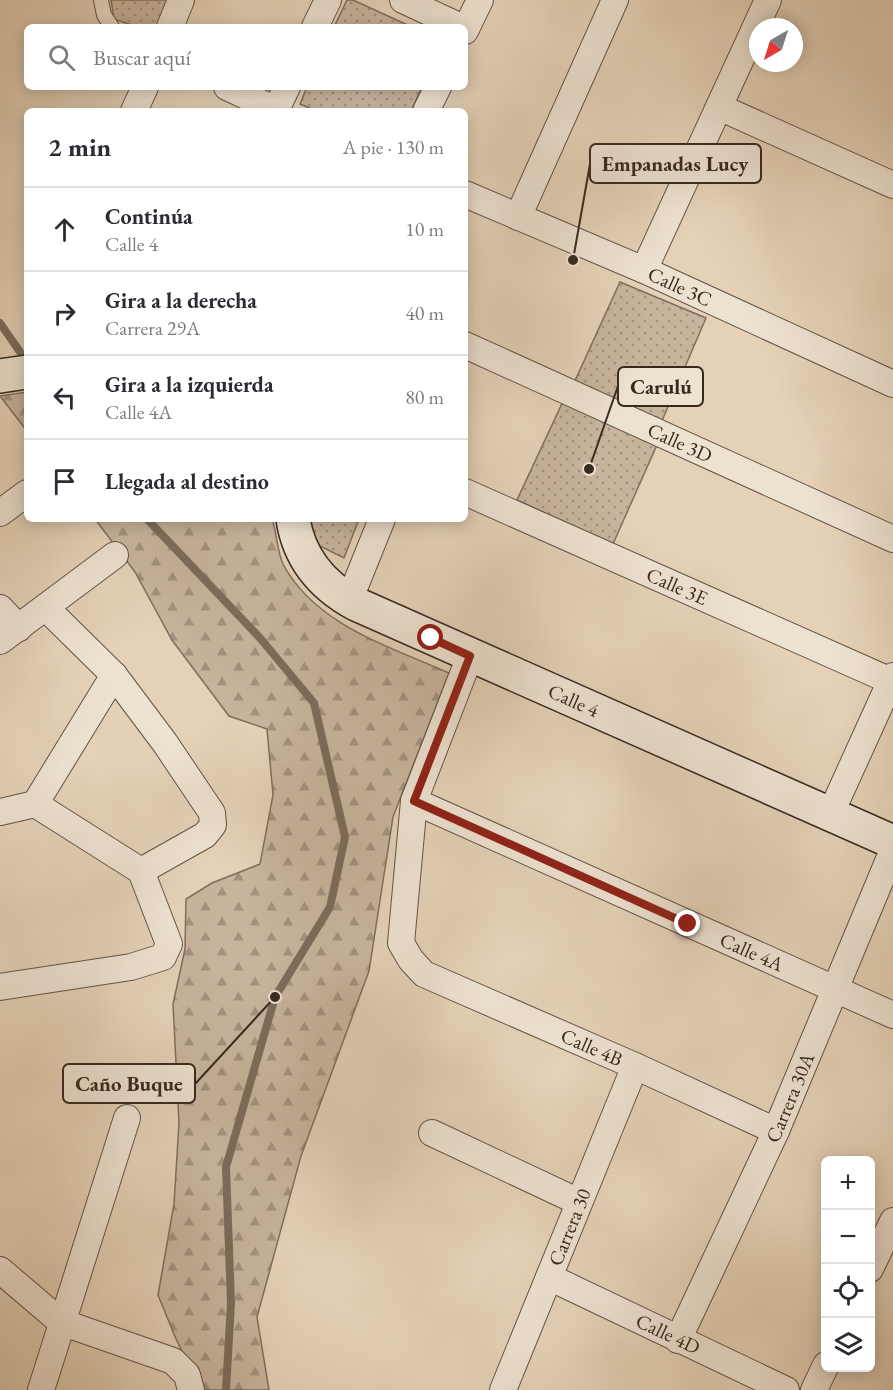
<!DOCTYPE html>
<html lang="es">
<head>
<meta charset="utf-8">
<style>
  :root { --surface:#fff; --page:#f7f7f7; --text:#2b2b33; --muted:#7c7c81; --line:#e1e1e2 }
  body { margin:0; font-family:"EB Garamond",serif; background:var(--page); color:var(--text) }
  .controls { position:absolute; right:18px; bottom:18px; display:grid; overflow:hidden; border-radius:9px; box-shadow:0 3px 15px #0003 }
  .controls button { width:54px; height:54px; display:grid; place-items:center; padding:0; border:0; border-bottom:2px solid var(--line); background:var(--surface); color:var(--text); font:30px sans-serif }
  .compass { position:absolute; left:749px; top:18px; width:54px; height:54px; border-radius:50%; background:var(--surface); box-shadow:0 3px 15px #0003; rotate:219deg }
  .stop { position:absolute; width:18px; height:18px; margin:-14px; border:4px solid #8f2418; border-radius:50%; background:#fff }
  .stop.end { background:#8f2418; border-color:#fff; box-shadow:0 2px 6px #0008 }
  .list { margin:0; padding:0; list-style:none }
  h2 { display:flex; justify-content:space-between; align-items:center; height:78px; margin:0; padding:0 24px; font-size:26px }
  h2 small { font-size:20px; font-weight:400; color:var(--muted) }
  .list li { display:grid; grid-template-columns:39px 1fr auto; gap:18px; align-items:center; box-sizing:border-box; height:84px; padding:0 24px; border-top:2px solid var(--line) }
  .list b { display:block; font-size:22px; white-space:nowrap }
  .list p { margin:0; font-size:20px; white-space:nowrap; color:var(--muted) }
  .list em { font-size:20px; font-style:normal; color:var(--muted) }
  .icon { flex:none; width:33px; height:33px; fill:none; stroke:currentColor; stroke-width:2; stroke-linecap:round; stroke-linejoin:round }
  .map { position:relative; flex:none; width:893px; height:1390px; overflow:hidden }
  .search { position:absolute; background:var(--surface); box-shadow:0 3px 15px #0003; left:24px; top:24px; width:444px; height:66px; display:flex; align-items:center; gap:15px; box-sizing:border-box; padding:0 21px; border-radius:9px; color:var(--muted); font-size:22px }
  .panel { position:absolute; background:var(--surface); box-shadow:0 3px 15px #0003; left:24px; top:108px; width:444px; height:414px; border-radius:9px }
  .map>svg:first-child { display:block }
</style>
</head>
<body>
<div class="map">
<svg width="893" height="1390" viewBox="0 0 893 1390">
  <defs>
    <pattern id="forest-firs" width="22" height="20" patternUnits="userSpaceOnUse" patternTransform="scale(1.5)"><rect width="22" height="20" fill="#c7b49d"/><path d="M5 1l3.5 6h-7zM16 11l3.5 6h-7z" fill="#a3927f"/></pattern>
    <pattern id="park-dots" width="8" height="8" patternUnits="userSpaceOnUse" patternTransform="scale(1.5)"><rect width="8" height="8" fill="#c7b49d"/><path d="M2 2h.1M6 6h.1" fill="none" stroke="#a3927f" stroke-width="1.8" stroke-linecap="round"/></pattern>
  </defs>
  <rect width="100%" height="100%" fill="#e4d1b7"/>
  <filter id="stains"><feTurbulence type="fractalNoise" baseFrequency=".00333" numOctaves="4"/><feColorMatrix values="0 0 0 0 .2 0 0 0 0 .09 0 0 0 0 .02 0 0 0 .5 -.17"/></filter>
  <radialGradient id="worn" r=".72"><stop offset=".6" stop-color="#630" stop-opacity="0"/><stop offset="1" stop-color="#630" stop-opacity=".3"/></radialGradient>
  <g fill="url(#forest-firs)" stroke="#806e5e" stroke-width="1.5">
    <polygon points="27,392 27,431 0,396"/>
    <path d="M 95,519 L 272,519 C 277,533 277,551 283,564 C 315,625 391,647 449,673 L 393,817 L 369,971 L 301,1156 L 257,1317 L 269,1390 L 201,1390 L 176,1339 L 158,1295 L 174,1204 L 179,1123 L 173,1004 L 185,949 L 186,899 L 212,883 L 260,864 L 273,795 L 267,729 L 229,716 L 172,640 L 135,572 Z"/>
  </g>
  <g fill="url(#park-dots)" stroke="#806e5e" stroke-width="1.5">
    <polygon points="111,0 170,0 159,27 137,27 114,19"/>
    <polygon points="347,0 353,0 412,27 334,27"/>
    <polygon points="307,87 422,87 411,111 316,111 300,104"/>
    <polygon points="620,282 706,318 661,423 574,383"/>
    <polygon points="566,395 660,438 613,544 517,500"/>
    <polygon points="307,519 359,519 344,558 314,543"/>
  </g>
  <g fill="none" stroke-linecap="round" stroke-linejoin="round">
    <g stroke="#7c6c5b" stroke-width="8">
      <polyline points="0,323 27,362"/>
      <polyline points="147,519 260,638 314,703 345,837 330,907 275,997 226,1167 231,1303 226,1390"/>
    </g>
    <g stroke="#635345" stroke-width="16">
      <polyline id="lane" points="101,0 104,15 112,27"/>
    </g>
    <g stroke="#635345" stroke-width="28">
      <g id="street">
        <polyline points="403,0 461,27"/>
        <polyline points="170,27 181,0"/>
        <polyline points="315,27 328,0"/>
        <polyline points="465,31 480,0"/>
        <polyline points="227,87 278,111"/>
        <polyline points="719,107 893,185"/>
        <polyline points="276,110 287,87"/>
        <polyline points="134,111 145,87"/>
        <polyline points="426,111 438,87"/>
        <path id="s1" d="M 465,194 L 644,270 L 893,384"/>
        <polyline points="518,217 615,0"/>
        <polyline points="644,270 768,0"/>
        <path id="s2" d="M 465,345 L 893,539"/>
        <path id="s3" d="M 465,492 L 891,681"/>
        <polyline points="0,513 27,493"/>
        <polyline points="349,601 382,519"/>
        <polyline points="0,608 19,628"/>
        <polyline points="46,608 114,675 165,743 212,813 213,825 205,835 141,871"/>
        <polyline points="0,641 115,555"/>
        <path id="s4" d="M 470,656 L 414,801 L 401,943 L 411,960 L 424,974 L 635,1066 L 776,1131"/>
        <path id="s5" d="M 414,801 L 893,1015"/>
        <polyline points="35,804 114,675"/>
        <polyline points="0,812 35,804"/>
        <polyline points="830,815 893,676"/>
        <polyline points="0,987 131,967 163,957 169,944 141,871 35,804"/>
        <polyline points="432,1133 579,1202"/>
        <polyline points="870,1269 893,1221"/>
        <polyline points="0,1270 61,1322 173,1361 187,1375 191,1390"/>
        <path id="s6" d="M 549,1277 L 786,1390"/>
        <path id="s7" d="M 678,1340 L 776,1131 L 893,850"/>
        <polyline points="41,1390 127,1118"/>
        <path id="s8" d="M 503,1390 L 635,1066"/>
        <polyline points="814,1390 826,1365"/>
      </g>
    </g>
    <g stroke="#38291f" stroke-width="36">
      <g id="secondary">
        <polyline points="0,376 27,372"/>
        <path id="s9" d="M 293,519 C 299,558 321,585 356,604 L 893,842"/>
      </g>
    </g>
    <use href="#lane" stroke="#ede1d0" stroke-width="14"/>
    <use href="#street" stroke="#ede1d0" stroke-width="26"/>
    <use href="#secondary" stroke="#ede1d0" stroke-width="33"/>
  </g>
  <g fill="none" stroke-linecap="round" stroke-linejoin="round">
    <polyline stroke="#8f2418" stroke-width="8" points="431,638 470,656 414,801 688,924"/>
  </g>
  <g text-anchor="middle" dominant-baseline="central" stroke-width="6" stroke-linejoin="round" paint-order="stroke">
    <g font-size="20" fill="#38291f" stroke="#ede1d0">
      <text stroke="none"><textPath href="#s1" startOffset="234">Calle 3C</textPath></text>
      <text stroke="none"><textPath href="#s2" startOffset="236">Calle 3D</textPath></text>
      <text stroke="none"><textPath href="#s3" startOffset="232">Calle 3E</textPath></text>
      <text stroke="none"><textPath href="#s9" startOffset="348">Calle 4</textPath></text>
      <text stroke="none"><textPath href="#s5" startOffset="370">Calle 4A</textPath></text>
      <text stroke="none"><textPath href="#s4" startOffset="520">Calle 4B</textPath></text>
      <text stroke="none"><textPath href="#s7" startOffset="267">Carrera 30A</textPath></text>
      <text stroke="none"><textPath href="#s8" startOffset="176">Carrera 30</textPath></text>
      <text stroke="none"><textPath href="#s6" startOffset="132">Calle 4D</textPath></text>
    </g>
  </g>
  <path fill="none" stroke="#38291f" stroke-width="2" d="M573 260L590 164M589 469L618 386M275 997L195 1084"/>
  <g fill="#38291f" stroke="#ede1d0" stroke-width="2">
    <circle cx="573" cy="260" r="6"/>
    <circle cx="589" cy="469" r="6"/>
    <circle cx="275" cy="997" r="6"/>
  </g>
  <g fill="#ede1d0" stroke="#38291f" stroke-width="2">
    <rect x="590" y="144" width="171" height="39" rx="6"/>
    <rect x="618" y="367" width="85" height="39" rx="6"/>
    <rect x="63" y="1064" width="132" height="39" rx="6"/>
  </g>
  <g font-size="21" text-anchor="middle" font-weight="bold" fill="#38291f">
    <text x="675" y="171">Empanadas Lucy</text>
    <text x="661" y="394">Carulú</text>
    <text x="129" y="1091">Caño Buque</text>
  </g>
  <rect width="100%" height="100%" filter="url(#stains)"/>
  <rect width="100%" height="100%" fill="url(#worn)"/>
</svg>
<div class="controls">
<button>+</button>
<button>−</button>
<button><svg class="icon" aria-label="locate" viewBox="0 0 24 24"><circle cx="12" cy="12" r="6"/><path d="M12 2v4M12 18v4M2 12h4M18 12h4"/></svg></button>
<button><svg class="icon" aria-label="layers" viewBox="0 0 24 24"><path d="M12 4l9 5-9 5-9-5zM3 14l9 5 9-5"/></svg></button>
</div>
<svg class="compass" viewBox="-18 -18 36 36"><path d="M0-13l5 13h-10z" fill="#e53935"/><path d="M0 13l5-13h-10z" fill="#7c7c81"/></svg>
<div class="stop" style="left:431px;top:638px"></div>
<div class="stop end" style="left:688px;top:924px"></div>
<div class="search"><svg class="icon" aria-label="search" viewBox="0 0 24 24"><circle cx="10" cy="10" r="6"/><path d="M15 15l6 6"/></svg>Buscar aquí</div>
<section class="panel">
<h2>2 min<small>A pie · 130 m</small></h2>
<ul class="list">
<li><svg class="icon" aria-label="ahead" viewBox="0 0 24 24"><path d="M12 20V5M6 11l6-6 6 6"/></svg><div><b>Continúa</b><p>Calle 4</p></div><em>10 m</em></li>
<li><svg class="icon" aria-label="right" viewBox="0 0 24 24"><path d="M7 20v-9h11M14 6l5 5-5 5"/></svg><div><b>Gira a la derecha</b><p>Carrera 29A</p></div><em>40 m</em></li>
<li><svg class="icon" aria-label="left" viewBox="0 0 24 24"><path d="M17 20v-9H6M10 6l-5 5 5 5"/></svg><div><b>Gira a la izquierda</b><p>Calle 4A</p></div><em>80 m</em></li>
<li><svg class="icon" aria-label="arrive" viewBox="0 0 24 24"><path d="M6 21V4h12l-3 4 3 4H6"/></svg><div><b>Llegada al destino</b></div></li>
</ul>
</section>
</div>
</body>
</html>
